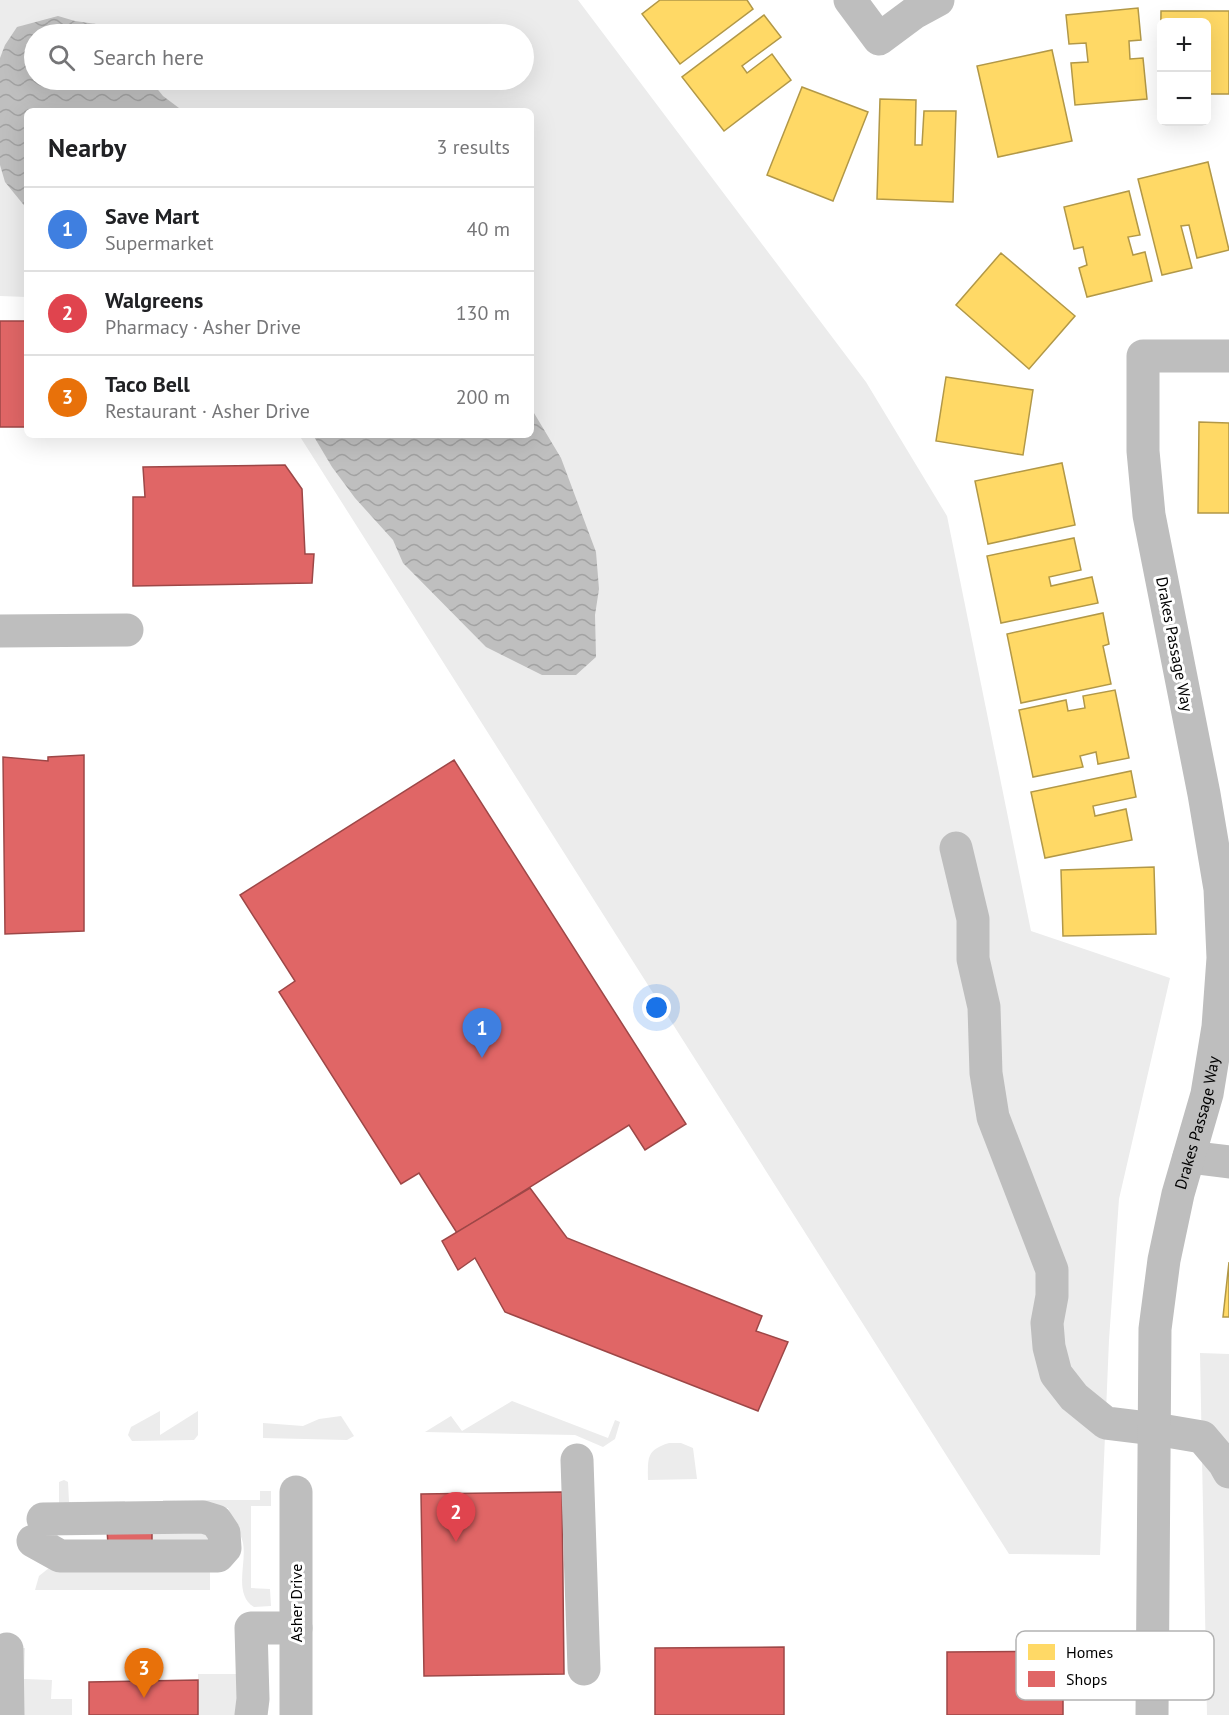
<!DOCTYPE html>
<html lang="en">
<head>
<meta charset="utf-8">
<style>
  :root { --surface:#fff; --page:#f6f6f6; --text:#202124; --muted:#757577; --line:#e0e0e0; --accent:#0b8043 }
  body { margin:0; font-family:"PT Sans",sans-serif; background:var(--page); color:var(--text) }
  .controls { position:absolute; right:18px; top:18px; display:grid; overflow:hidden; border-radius:9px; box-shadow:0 6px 24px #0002 }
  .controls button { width:54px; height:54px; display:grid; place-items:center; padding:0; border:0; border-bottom:2px solid var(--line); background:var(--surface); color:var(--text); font:30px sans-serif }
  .you { position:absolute; left:657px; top:1008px; width:21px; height:21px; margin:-15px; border:4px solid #fff; border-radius:50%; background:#1a73e8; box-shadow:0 0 0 9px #1a73e833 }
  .badge { display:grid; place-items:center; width:39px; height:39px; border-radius:50%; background:var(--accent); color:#fff; font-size:20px; font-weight:700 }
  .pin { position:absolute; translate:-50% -50px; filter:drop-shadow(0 2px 3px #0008) }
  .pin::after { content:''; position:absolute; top:32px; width:21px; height:18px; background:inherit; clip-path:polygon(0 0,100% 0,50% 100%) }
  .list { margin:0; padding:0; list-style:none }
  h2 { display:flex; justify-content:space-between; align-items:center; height:78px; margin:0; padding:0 24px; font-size:26px }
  h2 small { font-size:20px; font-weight:400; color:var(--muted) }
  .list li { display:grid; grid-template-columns:39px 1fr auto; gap:18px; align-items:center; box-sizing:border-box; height:84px; padding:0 24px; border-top:2px solid var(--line) }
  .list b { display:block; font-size:22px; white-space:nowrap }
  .list p { margin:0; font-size:20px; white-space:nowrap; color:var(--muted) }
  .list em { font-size:20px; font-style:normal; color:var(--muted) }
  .icon { flex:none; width:33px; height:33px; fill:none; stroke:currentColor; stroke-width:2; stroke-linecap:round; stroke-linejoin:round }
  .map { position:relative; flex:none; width:1229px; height:1715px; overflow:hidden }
  .search { position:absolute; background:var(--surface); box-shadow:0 6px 24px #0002; left:24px; top:24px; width:510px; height:66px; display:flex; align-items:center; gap:15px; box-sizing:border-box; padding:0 21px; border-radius:33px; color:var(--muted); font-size:22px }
  .panel { position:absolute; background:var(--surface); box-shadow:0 6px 24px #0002; left:24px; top:108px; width:510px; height:330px; border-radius:9px }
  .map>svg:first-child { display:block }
</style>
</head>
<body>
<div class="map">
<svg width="1229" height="1715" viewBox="0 0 1229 1715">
  <defs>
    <pattern id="water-waves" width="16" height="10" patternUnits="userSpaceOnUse" patternTransform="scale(1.5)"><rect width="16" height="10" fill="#bfbfbf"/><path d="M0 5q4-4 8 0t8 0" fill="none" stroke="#a2a2a2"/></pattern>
  </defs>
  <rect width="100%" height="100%" fill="#fff"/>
  <g fill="#ececec" fill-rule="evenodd">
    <path d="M 0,0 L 578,0 L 866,382 L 947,516 L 1031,931 L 1170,978 L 1119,1199 L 1109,1340 L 1100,1555 L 1009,1554 L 299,435 L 531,435 L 531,111 L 27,111 L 27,297 L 0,296 ZM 34,34 L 524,34 L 524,80 L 34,80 Z"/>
    <polygon points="1200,1353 1229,1354 1229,1715 1207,1715"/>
    <polygon points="512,1401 608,1438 615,1420 620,1422 615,1439 603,1447 575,1435 425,1432 451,1416 462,1431"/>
    <polygon points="160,1411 160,1435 198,1411 198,1435 194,1440 132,1441 128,1435 131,1427"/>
    <polygon points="341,1416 354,1436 347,1440 263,1438 263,1423 303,1426 319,1419"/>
    <path d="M 669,1443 L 681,1443 L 693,1448 L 697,1479 L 648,1480 C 648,1458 646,1450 669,1443 Z"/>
    <polygon points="64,1480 68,1482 69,1502 125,1501 125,1512 59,1506 59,1482"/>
    <path d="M 260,1491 L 271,1491 L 271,1506 L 251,1506 L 251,1588 L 270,1589 L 271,1606 L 254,1607 C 233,1594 247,1563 243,1543 C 240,1531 233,1519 228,1508 L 173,1508 L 163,1512 L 163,1500 L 260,1500 Z"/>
    <polygon points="204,1528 210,1541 152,1546 152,1529"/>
    <polygon points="49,1568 210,1572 210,1590 35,1590 39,1576"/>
    <polygon points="20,1648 25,1648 24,1679 52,1680 51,1699 72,1699 72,1715 18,1715"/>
    <rect x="198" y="1674" width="45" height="41"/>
  </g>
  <g fill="url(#water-waves)">
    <polygon points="58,16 75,21 96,24 107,34 34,34 34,80 150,80 163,96 183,111 27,111 27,209 5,182 0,165 0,58 5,45 17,27"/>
    <polygon points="531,408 561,458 596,552 599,589 595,615 596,657 576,675 542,675 486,647 403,563 393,540 355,498 332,467 313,435 531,435"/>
  </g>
  <g fill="#ffd966" stroke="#b29847" stroke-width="1.5">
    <polygon points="660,0 747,0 753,9 680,64 642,14"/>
    <polygon points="1138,8 1141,40 1129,41 1130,59 1143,58 1147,99 1075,105 1071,63 1088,62 1086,43 1069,44 1066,15"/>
    <polygon points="1161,11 1229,11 1229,94 1206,94 1206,22 1162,22 1160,94"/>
    <polygon points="764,15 781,37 742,66 747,73 772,54 791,80 724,131 682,77"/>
    <polygon points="1052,50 1072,141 998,157 977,66"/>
    <polygon points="802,87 868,112 833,201 767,175"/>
    <polygon points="880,99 916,100 915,145 922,145 924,111 956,111 953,202 877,199"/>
    <polygon points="1208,162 1229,250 1197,258 1189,225 1181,226 1192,268 1162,275 1138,179"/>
    <polygon points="1129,191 1140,235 1128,237 1133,255 1145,252 1152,281 1087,297 1079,268 1087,265 1083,247 1074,249 1064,207"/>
    <polygon points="1001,253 1075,316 1029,369 956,305"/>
    <polygon points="946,377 1033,390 1023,455 936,441"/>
    <polygon points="1199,422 1229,423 1229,513 1198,513"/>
    <polygon points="1062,463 1075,525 988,544 975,481"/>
    <polygon points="1074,538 1081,570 1049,577 1051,586 1092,577 1098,603 1001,623 987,556"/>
    <polygon points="1103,613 1109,644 1103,646 1111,684 1021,703 1007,634"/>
    <polygon points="1115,690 1129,758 1098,764 1096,752 1080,756 1083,767 1033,777 1019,710 1066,700 1068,711 1085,708 1083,696"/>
    <polygon points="1131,771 1136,797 1093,806 1095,816 1126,809 1132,840 1045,858 1031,792"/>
    <polygon points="1154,867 1156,934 1063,936 1061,870"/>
    <polygon points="1229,1262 1229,1317 1223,1317"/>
  </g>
  <g fill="#e06666" stroke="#9d4747" stroke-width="1.5">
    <rect x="0" y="321" width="27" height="106"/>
    <polygon points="285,465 302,489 305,554 314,554 312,583 133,586 133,497 145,497 143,467"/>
    <polygon points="84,755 84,931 5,934 3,757 48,761 48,757"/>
    <polygon points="454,760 686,1124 645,1150 629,1125 457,1233 419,1173 401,1184 279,992 295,981 240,895"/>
    <polygon points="530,1188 567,1238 762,1316 756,1331 788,1342 758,1411 505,1312 475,1258 458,1270 442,1241"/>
    <polygon points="562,1492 564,1674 424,1676 421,1494"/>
    <polygon points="107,1529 152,1529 152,1546 108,1545"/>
    <polygon points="784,1647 784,1715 655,1715 655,1648"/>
    <polygon points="1063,1651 1063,1715 947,1715 947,1652"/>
    <polygon points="198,1680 198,1715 89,1715 89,1682"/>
  </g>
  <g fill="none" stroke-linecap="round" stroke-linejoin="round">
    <g stroke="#bebebe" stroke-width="33">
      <polyline points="850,0 879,39 914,13 938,0"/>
      <polyline points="0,631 127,630"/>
      <polyline points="956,848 973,919 973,959 984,1007 986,1073 993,1117 1052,1270 1052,1296 1047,1323 1049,1347 1056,1374 1074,1397 1106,1423 1155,1429 1202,1437 1224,1463 1229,1472"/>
      <polyline points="1189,1157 1229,1162"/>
      <polyline points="577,1460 584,1669"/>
      <polyline points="296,1492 296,1715"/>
      <polyline points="33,1541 60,1556 218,1556 225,1548 224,1533 216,1521 203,1517 43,1519"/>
      <polyline points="7,1649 8,1715"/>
      <polyline points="251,1715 253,1699 251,1628 296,1628"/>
      <path id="s1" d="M 1152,1715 L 1155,1329 L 1164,1260 L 1178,1194 L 1207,1094 L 1218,1027 L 1223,958 L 1220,889 L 1204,794 L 1149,515 L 1143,451 L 1143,356 L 1229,356"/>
    </g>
  </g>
  <g text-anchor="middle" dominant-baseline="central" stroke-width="6" stroke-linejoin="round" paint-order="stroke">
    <g font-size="16" fill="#000" stroke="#fff">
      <text transform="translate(1175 644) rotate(79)">Drakes Passage Way</text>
      <text stroke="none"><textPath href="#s1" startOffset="597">Drakes Passage Way</textPath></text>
      <text transform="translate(296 1603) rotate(-90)">Asher Drive</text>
    </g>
  </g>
  <rect x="1016" y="1631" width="198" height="69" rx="9" fill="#fff" stroke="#b2b2b2" stroke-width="1.5"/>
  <rect x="1028" y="1644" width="27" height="16" fill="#ffd966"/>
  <rect x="1028" y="1671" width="27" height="16" fill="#e06666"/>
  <g font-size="16" fill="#000">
    <text x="1066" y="1658">Homes</text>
    <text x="1066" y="1685">Shops</text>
  </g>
</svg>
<div class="controls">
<button>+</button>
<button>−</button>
</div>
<div class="you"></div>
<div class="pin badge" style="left:482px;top:1058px;background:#3f7fe0">1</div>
<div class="pin badge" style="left:456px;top:1542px;background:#e0444e">2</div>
<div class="pin badge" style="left:144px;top:1698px;background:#e8710a">3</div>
<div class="search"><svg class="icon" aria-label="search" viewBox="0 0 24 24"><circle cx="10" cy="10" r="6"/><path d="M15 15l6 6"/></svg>Search here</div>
<section class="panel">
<h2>Nearby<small>3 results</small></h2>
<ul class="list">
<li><span class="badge" style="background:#3f7fe0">1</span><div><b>Save Mart</b><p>Supermarket</p></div><em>40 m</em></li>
<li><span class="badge" style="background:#e0444e">2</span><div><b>Walgreens</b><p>Pharmacy · Asher Drive</p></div><em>130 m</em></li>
<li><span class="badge" style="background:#e8710a">3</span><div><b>Taco Bell</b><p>Restaurant · Asher Drive</p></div><em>200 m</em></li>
</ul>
</section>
</div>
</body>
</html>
